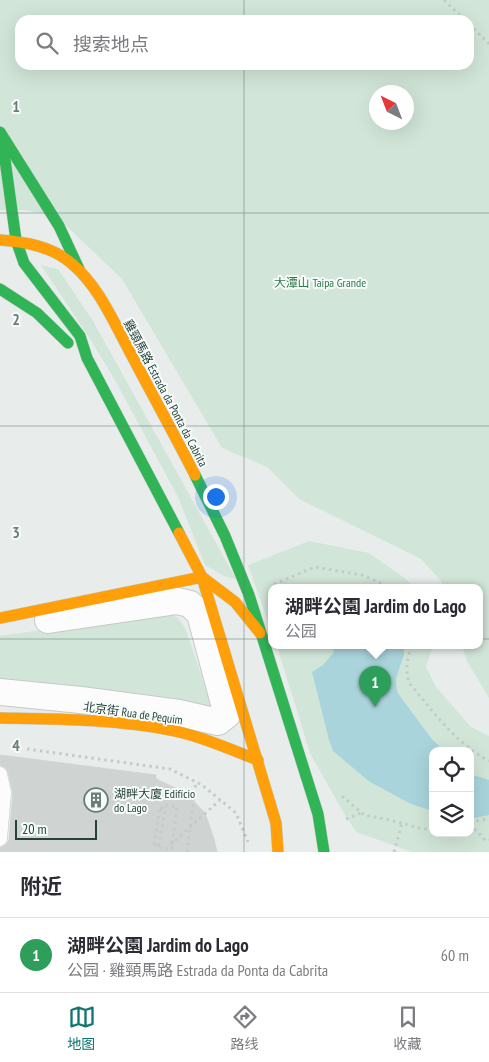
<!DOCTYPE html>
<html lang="zh">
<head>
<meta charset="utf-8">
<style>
  :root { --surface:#fff; --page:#f2f2f3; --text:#2b2b33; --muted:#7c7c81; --line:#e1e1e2; --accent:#0f766e }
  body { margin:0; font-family:"PT Sans Narrow","Noto Sans SC",sans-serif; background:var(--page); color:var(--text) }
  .controls { position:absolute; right:15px; bottom:15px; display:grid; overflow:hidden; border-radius:10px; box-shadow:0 5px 20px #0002 }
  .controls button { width:45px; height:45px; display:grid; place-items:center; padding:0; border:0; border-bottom:1px solid var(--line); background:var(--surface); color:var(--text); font:25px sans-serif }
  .compass { position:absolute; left:369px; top:85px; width:45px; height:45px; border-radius:50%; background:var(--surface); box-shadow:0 5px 20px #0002; rotate:318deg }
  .scale { position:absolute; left:15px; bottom:12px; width:82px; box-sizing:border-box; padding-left:5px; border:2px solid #24423a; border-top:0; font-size:14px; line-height:18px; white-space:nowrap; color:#24423a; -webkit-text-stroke:4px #f7fbf9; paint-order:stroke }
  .you { position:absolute; left:215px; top:496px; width:18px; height:18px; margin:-12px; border:4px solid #fff; border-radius:50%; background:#1a73e8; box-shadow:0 0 0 8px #1a73e833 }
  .badge { display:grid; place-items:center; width:32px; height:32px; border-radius:50%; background:var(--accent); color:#fff; font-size:16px; font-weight:700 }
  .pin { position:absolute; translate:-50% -41px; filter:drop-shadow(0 1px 2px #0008) }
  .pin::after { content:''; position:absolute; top:26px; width:18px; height:15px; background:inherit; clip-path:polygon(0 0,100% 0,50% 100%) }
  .popup { position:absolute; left:268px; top:584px; width:215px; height:65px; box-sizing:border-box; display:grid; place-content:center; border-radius:10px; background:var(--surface); filter:drop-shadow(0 1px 4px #0005); font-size:16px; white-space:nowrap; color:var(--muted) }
  .popup b { font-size:19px; color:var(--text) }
  .popup::after { content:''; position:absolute; left:50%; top:100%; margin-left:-10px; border:10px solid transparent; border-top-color:var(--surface) }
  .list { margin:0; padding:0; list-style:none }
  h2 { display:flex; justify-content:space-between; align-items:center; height:65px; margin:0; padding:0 20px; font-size:21px }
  h2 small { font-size:16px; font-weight:400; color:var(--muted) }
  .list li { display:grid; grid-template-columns:32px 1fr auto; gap:15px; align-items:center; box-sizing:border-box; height:75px; padding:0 20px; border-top:1px solid var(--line) }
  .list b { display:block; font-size:19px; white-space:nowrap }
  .list p { margin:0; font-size:16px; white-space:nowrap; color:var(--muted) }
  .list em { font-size:16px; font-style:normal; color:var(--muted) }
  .icon { flex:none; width:28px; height:28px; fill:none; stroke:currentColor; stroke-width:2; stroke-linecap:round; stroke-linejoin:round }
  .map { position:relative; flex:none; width:489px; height:852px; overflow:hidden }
  .search { position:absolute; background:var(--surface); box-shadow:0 5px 20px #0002; left:15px; right:15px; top:15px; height:55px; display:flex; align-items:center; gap:12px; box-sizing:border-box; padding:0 18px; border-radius:15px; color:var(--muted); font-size:19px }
  .sheet { height:140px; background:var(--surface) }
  nav { display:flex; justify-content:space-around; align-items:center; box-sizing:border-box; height:70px; border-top:1px solid var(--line); background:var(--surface); font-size:14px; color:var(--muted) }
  nav a { display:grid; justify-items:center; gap:2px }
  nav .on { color:var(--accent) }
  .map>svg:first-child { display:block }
</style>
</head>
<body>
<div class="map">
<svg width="489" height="852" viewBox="0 0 489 852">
  <rect width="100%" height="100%" fill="#e8edeb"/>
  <g fill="#d1e6d8" fill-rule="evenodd">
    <path d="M 0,0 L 489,0 L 489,698 L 467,661 L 462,646 L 479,646 L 479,588 L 444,588 L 441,581 L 421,559 L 299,499 L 267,467 L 222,448 L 122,279 L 57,217 L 26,210 L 0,210 ZM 20,20 L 469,20 L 469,65 L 20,65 ZM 376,92 L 406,92 L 406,122 L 376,122 Z"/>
    <polygon points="41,265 58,269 93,321 236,579 224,576 205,565 178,497 116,382 92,342"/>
    <polygon points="309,541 369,553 406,579 414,588 271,588 271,630 248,565"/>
    <path d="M 166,612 C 175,615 180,619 185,628 L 211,703 L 211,709 L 0,684 L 0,636 Z"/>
    <path d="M 277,646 L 433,646 L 426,667 L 436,687 L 471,727 L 489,736 L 489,852 L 412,852 L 356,832 L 342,810 L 310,753 ZM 433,751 L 470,751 L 470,833 L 433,833 Z"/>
  </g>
  <g fill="#a9d4db">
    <polygon points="332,646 404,646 404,654 396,679 397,692 431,738 444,751 433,751 433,811 411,804 370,782 333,751 329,740 312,672 323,665 334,652"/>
    <polygon points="470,774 489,780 489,815 470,819"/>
  </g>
  <polygon fill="#cfd4d2" stroke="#d1d6d4" points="0,755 156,775 156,779 186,793 205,813 214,839 217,852 0,852 0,848 7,844 9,840 13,793 8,772 6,768 0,765"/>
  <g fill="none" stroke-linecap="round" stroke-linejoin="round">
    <g stroke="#c5cac8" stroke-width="15">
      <polyline id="lane" points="0,774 4,793 0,839"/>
    </g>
    <g stroke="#c5cac8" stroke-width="28">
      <polyline id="street" points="0,692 81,700 179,713 218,722 227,715 200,614 190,604 177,601 48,620"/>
    </g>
    <g stroke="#c3cbc8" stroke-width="12">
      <g id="fast">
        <polyline points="0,132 59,226 79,269"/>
        <polyline points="3,145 16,240"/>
        <polyline points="16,240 24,263 80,336 87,358 179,533"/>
        <polyline points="0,289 37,313 68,343"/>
        <polyline points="195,475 225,536 249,595 318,814 324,852"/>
      </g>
    </g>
    <g stroke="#c3cbc8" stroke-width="12">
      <g id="slow">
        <path d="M 0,240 C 25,242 51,246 71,263 C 99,286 114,323 131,354 C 152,394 174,434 195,475"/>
        <polyline points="179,533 202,577 276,823 278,852"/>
        <polyline points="0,618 202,577 235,602 260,633"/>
        <path d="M 0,718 C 58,719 118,719 175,731 C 204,737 231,750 258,760"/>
      </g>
    </g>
    <g stroke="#c3ccca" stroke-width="3" stroke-dasharray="2.5 4" stroke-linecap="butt">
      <polyline points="444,0 465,20"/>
      <polyline points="469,24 489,44"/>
      <polyline points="274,584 315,567 362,575 391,588"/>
      <path d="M 412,646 C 407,659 405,669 409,683 C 434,712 454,742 489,761"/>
      <polyline points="27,749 170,769 202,785 236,813 248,842"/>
      <polyline points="342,796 364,815 390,820 419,828 433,830"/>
      <polygon points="160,809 165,810 159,845 154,844"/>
      <polyline points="162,809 163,805 177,807 171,852"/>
      <polyline points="346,819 361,813"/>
      <polyline points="470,822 489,819"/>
      <polyline points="470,824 486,841 489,840"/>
      <polyline points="157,844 156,847 166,849 220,800"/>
      <polyline points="187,852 196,781"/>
      <polyline points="394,852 402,823"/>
    </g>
    <use href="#lane" stroke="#fcfcfc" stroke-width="14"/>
    <use href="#street" stroke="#fcfcfc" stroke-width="26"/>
    <use href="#fast" stroke="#30b455" stroke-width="11"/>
    <use href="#slow" stroke="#ff9f0a" stroke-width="11"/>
  </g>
  <path fill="none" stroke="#697e78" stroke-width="1" stroke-opacity="0.55" d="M 244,0 L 244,20M 244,65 L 244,852M 0,213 L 489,213M 0,426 L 489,426M 0,639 L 489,639"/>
  <defs>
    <g id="building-ring" transform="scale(1.25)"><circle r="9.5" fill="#f7fbf9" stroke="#697e78" stroke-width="1.5"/><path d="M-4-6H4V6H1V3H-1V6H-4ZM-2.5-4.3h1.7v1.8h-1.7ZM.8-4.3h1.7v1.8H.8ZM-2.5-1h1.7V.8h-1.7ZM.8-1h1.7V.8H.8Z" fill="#697e78"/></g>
  </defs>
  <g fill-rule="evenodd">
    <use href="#building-ring" x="96" y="800"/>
  </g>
  <g text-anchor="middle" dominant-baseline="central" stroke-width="4" stroke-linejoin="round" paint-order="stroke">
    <g font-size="12" fill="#2d7a4b" stroke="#f7fbf9">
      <text x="320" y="282">大潭山 Taipa Grande</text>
    </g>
    <g font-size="12" fill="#24423a" stroke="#f7fbf9">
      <text transform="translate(166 393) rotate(62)">雞頸馬路 Estrada da Ponta da Cabrita</text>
      <text transform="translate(133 713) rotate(8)">北京街 Rua de Pequim</text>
    </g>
    <g font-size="12" fill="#24423a" stroke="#f7fbf9" text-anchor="start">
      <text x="114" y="793">湖畔大廈 Edifício<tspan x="114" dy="14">do Lago</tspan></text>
    </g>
  </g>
  <g font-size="16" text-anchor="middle" font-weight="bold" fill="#697e78" stroke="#f7fbf9" stroke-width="4" stroke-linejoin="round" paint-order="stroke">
    <text x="16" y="112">1</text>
    <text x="16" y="325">2</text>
    <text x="16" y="538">3</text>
    <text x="16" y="751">4</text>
  </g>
</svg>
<div class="controls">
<button><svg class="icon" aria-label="locate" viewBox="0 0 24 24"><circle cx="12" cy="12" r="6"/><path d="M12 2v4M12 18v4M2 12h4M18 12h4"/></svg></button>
<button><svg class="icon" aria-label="layers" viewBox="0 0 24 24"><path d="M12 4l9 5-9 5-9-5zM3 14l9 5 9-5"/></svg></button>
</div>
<svg class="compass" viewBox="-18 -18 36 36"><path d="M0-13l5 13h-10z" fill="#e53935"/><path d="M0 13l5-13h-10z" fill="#7c7c81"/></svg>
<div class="scale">20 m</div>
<div class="you"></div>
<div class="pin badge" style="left:375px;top:707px;background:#2e9e5b">1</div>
<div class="popup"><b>湖畔公園 Jardim do Lago</b>公园</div>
<div class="search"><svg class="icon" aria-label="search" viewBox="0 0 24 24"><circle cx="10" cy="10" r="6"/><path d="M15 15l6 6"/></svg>搜索地点</div>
</div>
<section class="sheet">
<h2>附近<small></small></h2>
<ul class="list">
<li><span class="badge" style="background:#2e9e5b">1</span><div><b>湖畔公園 Jardim do Lago</b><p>公园 · 雞頸馬路 Estrada da Ponta da Cabrita</p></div><em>60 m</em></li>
</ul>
</section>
<nav>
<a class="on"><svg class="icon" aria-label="map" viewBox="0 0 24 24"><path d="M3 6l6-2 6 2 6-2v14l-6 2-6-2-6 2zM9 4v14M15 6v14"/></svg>地图</a>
<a><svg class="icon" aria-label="directions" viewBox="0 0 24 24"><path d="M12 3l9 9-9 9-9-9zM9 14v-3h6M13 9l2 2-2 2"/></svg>路线</a>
<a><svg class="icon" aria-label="saved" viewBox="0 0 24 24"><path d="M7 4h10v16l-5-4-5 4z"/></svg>收藏</a>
</nav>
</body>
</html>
